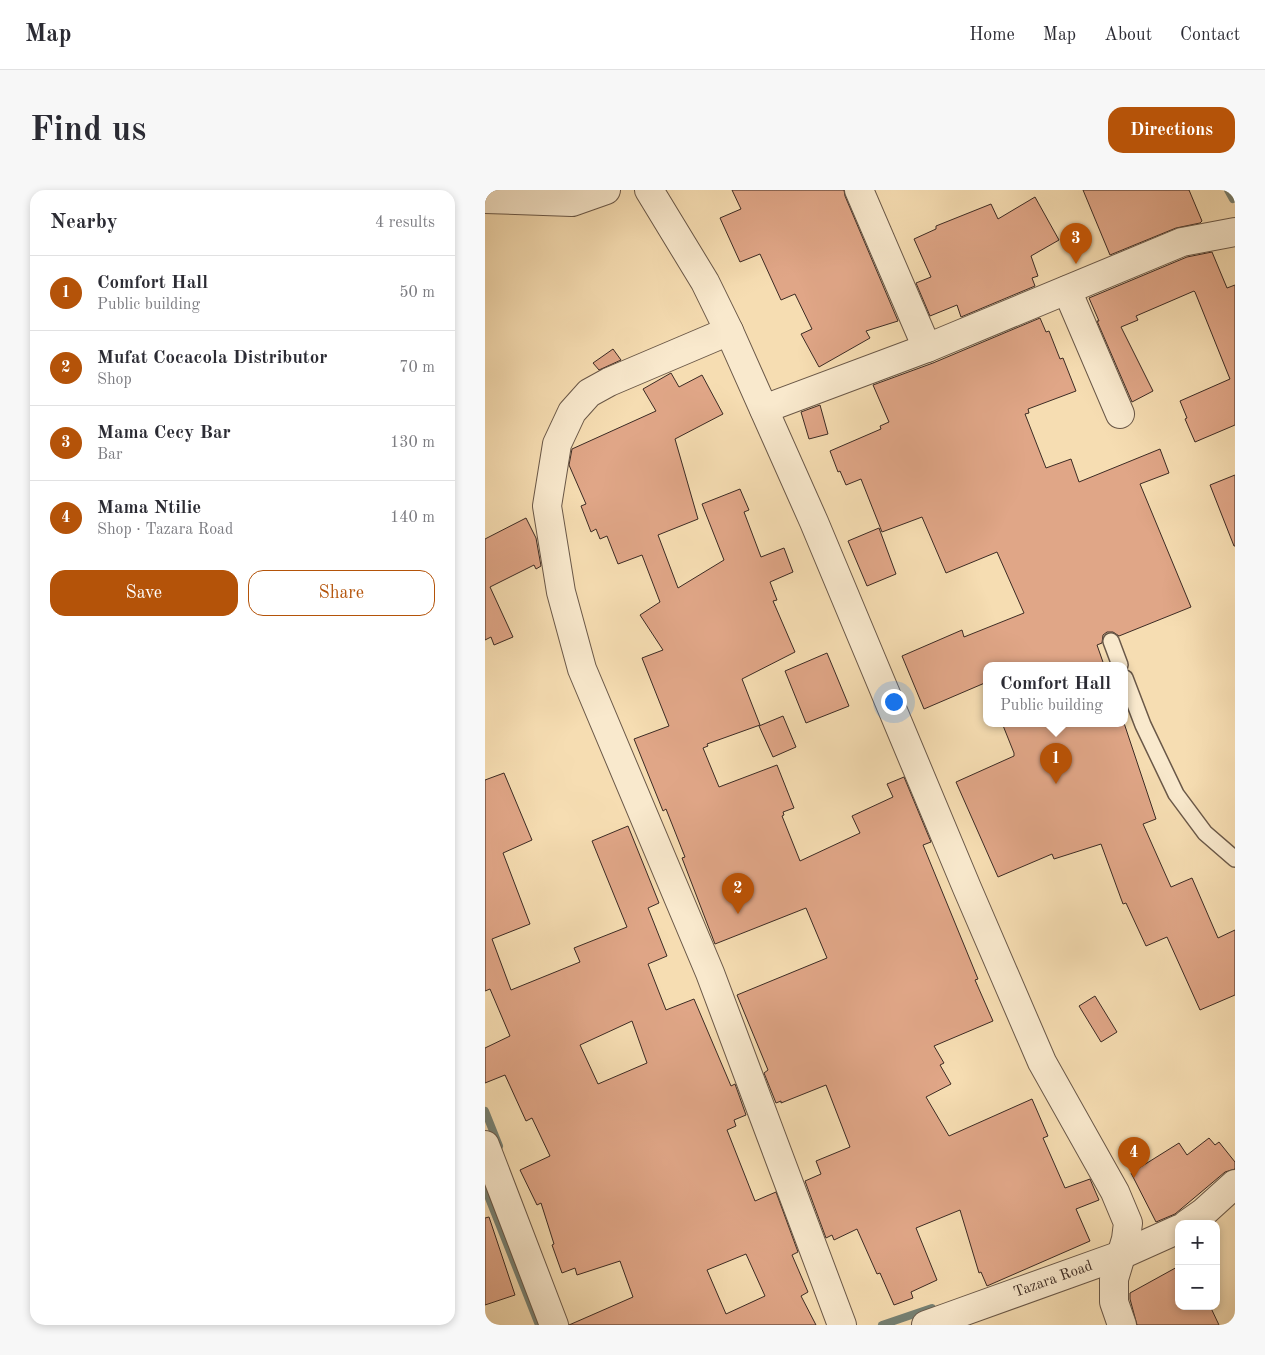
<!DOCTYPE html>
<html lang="en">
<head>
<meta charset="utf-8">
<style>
  :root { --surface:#fff; --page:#f7f7f7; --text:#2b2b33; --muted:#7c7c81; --line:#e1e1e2; --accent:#b45309 }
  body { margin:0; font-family:"Old Standard TT",serif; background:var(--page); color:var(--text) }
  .controls { position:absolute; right:15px; bottom:15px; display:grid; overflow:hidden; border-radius:10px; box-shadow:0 2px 8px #0003 }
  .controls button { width:45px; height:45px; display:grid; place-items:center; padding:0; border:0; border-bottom:1px solid var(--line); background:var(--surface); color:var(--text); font:25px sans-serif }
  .you { position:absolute; left:408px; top:511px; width:18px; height:18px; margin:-12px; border:4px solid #fff; border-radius:50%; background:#1a73e8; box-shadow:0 0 0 8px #1a73e833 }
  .badge { display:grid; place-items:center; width:32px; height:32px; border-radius:50%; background:var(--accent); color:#fff; font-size:16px; font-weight:700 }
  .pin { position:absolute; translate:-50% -41px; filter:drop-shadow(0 1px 2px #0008) }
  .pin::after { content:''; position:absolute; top:26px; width:18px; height:15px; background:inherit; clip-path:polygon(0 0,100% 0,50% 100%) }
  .popup { position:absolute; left:498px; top:472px; width:145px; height:65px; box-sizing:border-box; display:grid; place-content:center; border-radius:10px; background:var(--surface); filter:drop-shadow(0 1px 4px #0005); font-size:16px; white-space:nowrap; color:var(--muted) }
  .popup b { font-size:19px; color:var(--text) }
  .popup::after { content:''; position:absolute; left:50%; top:100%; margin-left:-10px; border:10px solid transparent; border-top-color:var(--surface) }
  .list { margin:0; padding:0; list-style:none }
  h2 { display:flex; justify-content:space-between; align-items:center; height:65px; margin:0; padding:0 20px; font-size:21px }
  h2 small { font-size:16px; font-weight:400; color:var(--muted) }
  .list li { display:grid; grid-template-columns:32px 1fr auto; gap:15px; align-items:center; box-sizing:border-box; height:75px; padding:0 20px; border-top:1px solid var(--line) }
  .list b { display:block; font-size:19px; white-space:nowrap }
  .list p { margin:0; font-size:16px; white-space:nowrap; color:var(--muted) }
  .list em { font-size:16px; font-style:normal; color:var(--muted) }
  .actions { display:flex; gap:10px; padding:15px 20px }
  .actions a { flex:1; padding:11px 0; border:1px solid var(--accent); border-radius:15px; text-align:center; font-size:18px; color:var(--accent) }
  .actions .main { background:var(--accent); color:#fff }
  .map { position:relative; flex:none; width:750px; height:1135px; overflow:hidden; border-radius:15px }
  header { display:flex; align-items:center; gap:30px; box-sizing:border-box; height:70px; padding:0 25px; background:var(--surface); border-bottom:1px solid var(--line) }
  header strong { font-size:24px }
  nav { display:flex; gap:28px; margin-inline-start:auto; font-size:18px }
  .intro { display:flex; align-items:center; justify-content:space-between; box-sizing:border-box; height:120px; padding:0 30px }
  h1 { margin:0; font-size:35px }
  .button { padding:12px 22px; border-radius:15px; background:var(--accent); color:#fff; font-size:18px; font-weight:700 }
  main { display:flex; gap:30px; padding:0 30px }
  aside { flex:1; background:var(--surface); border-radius:15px; box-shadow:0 2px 8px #0003 }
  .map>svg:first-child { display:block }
</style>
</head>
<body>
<header>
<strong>Map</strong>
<nav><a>Home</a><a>Map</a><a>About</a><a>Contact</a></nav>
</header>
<div class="intro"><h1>Find us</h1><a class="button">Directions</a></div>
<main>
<aside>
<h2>Nearby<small>4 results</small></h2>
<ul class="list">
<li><span class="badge">1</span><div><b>Comfort Hall</b><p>Public building</p></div><em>50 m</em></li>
<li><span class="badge">2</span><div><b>Mufat Cocacola Distributor</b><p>Shop</p></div><em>70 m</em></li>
<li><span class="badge">3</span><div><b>Mama Cecy Bar</b><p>Bar</p></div><em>130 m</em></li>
<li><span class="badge">4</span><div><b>Mama Ntilie</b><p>Shop · Tazara Road</p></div><em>140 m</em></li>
</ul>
<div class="actions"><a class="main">Save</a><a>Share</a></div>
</aside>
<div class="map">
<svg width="750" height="1135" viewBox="0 0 750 1135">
  <rect width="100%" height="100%" fill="#f6ddb2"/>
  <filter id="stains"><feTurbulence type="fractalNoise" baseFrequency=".004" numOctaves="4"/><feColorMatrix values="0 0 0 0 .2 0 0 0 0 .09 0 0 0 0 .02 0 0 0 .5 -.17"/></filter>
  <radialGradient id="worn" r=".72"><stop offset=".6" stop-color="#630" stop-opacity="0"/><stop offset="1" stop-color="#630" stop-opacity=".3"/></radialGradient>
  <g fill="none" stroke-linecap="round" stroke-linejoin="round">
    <g stroke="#768275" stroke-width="8">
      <polyline points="743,0 748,9"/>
      <polyline points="0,921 14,956"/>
      <polyline points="0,998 54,1135"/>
      <polyline points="397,1135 447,1118"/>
    </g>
  </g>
  <g fill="#e0a687" stroke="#3c2b24" fill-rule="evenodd">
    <polygon points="247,0 359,0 360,6 413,131 381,141 385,148 334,177 316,144 327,139 310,104 296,110 275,64 255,72 235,28 256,19"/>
    <polygon points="598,0 704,0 717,31 715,33 691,38 625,65"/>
    <polygon points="550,7 574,50 546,66 553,86 547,88 550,96 476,127 472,115 445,126 431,93 446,87 429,49 451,39 451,36 506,14 513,29"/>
    <polygon points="727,62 742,98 750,95 750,235 710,252 700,229 702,228 695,211 745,189 710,102 709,101 651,126 653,130 636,137 668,201 647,212 612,131 614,131 604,108 702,67"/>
    <polygon points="555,128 561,142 564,141 575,169 578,168 591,201 543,219 544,223 540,224 561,278 586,269 594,292 675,259 684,283 655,294 706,417 634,446 628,442 622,442 618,445 617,453 612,455 619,475 502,475 502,492 439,519 417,466 477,440 479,447 539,423 512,362 461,383 437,327 397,342 376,289 361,295 355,281 353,282 345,261 396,239 395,236 404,232 388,195 448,173"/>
    <polygon points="128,159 136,170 114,180 108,173"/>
    <polygon points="186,183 194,197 217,185 238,224 190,249 213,329 173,345 193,398 239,370 217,314 255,299 264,320 259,322 276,367 299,358 308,382 285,392 292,410 288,411 310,462 257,489 275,535 222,554 223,556 218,558 234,597 292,575 309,618 298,622 299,625 297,626 315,671 375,643 367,626 408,607 402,594 419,587 446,652 438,655 493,789 490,790 508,831 449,856 459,873 455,875 466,894 441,907 464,946 547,909 563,946 558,948 580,998 605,989 614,1010 591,1019 605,1051 502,1096 496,1082 494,1083 475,1020 431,1038 452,1090 426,1102 428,1108 409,1115 395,1083 392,1084 372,1039 349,1050 347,1045 341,1048 320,991 336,984 331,971 365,957 341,895 296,913 296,911 291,913 279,883 283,880 252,805 342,768 321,718 230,754 197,668 200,667 181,619 178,621 149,549 184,536 157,468 178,460 155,425 175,412 157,365 133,374 122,346 115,349 111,339 106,342 96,316 101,314 84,275 87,259 171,221 158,199"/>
    <polygon points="335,215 343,244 324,249 316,222"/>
    <polygon points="750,285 750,356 749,356 725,295"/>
    <polygon points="41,328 51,348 56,376 51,379 49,375 5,397 28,447 9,455 6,447 0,450 0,349"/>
    <polygon points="394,338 411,384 382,396 363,351"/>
    <polygon points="342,463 364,516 321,533 300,481"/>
    <polygon points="298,526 311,557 288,567 274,536"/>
    <polygon points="517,533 639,533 671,629 658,634 686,697 707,688 733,748 750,740 750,805 715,820 682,747 661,756 641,713 638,714 616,654 569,669 567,664 513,687 471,592 529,566 529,563"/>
    <path d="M 19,583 L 47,650 L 18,663 L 45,734 L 7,749 L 26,800 L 95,772 L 89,758 L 142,737 L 107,651 L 143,636 L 174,713 L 163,718 L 182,766 L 163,774 L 181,820 L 209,809 L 246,896 L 250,894 L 261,925 L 249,930 L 251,936 L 242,940 L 270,1011 L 291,1002 L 313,1062 L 307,1065 L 323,1102 L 316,1106 L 331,1135 L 84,1135 L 148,1107 L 135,1071 L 92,1085 L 90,1078 L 77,1083 L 67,1055 L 69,1054 L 56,1013 L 52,1015 L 35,980 L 65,966 L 47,928 L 41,931 L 20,885 L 0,893 L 0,858 L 25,846 L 5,799 L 0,801 L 0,590 ZM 147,831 L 162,873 L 113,894 L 95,855 ZM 261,1064 L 280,1106 L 241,1124 L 222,1080 Z"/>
    <polygon points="610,806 632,842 616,852 594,816"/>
    <polygon points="724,948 730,955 734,952 750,972 750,979 740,982 690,1024 671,1032 646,983 694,953 702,965"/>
    <polygon points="4,1027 30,1105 0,1115 0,1028"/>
    <polygon points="694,1076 694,1116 725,1116 734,1135 652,1135 645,1109 645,1103"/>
  </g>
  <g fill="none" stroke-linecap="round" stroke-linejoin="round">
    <g stroke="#6a5848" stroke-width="18">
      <g id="service">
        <polyline points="626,451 635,475"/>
        <polyline points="640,488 658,535 691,604 720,643 750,669"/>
      </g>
    </g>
    <g stroke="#6a5848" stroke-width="30">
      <g id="minor">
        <polyline points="164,0 220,92 244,141 329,332 482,698 557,872 630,1002 643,1033 641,1049 629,1089 629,1112 637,1135"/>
        <polyline points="374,0 442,158"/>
        <polyline points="0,9 87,12 121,0"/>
        <polyline points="582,100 635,224"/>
        <polyline points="244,141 124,192 104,203 87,222 72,254 62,316 76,402 97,479 225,783 357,1135"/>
        <polyline points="279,219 442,158 697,52 750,42"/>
        <polyline points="0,955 69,1135"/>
        <polyline points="702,1034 719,1022 750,994"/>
        <path id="s1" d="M 441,1135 L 636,1065 L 694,1039"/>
      </g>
    </g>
    <use href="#service" stroke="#f9e9cd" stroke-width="15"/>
    <use href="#minor" stroke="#f9e9cd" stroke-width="28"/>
  </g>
  <g text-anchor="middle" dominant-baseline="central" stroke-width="4" stroke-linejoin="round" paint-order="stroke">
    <g font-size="15" fill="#3c2b24" stroke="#f9e9cd">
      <text stroke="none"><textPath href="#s1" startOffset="135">Tazara Road</textPath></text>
    </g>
  </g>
  <rect width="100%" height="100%" filter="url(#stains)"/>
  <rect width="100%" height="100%" fill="url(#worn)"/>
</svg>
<div class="controls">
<button>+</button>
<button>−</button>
</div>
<div class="you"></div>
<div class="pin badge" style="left:571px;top:594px">1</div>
<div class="popup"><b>Comfort Hall</b>Public building</div>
<div class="pin badge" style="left:253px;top:724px">2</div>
<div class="pin badge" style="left:591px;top:74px">3</div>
<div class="pin badge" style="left:649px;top:988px">4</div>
</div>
</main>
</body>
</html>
